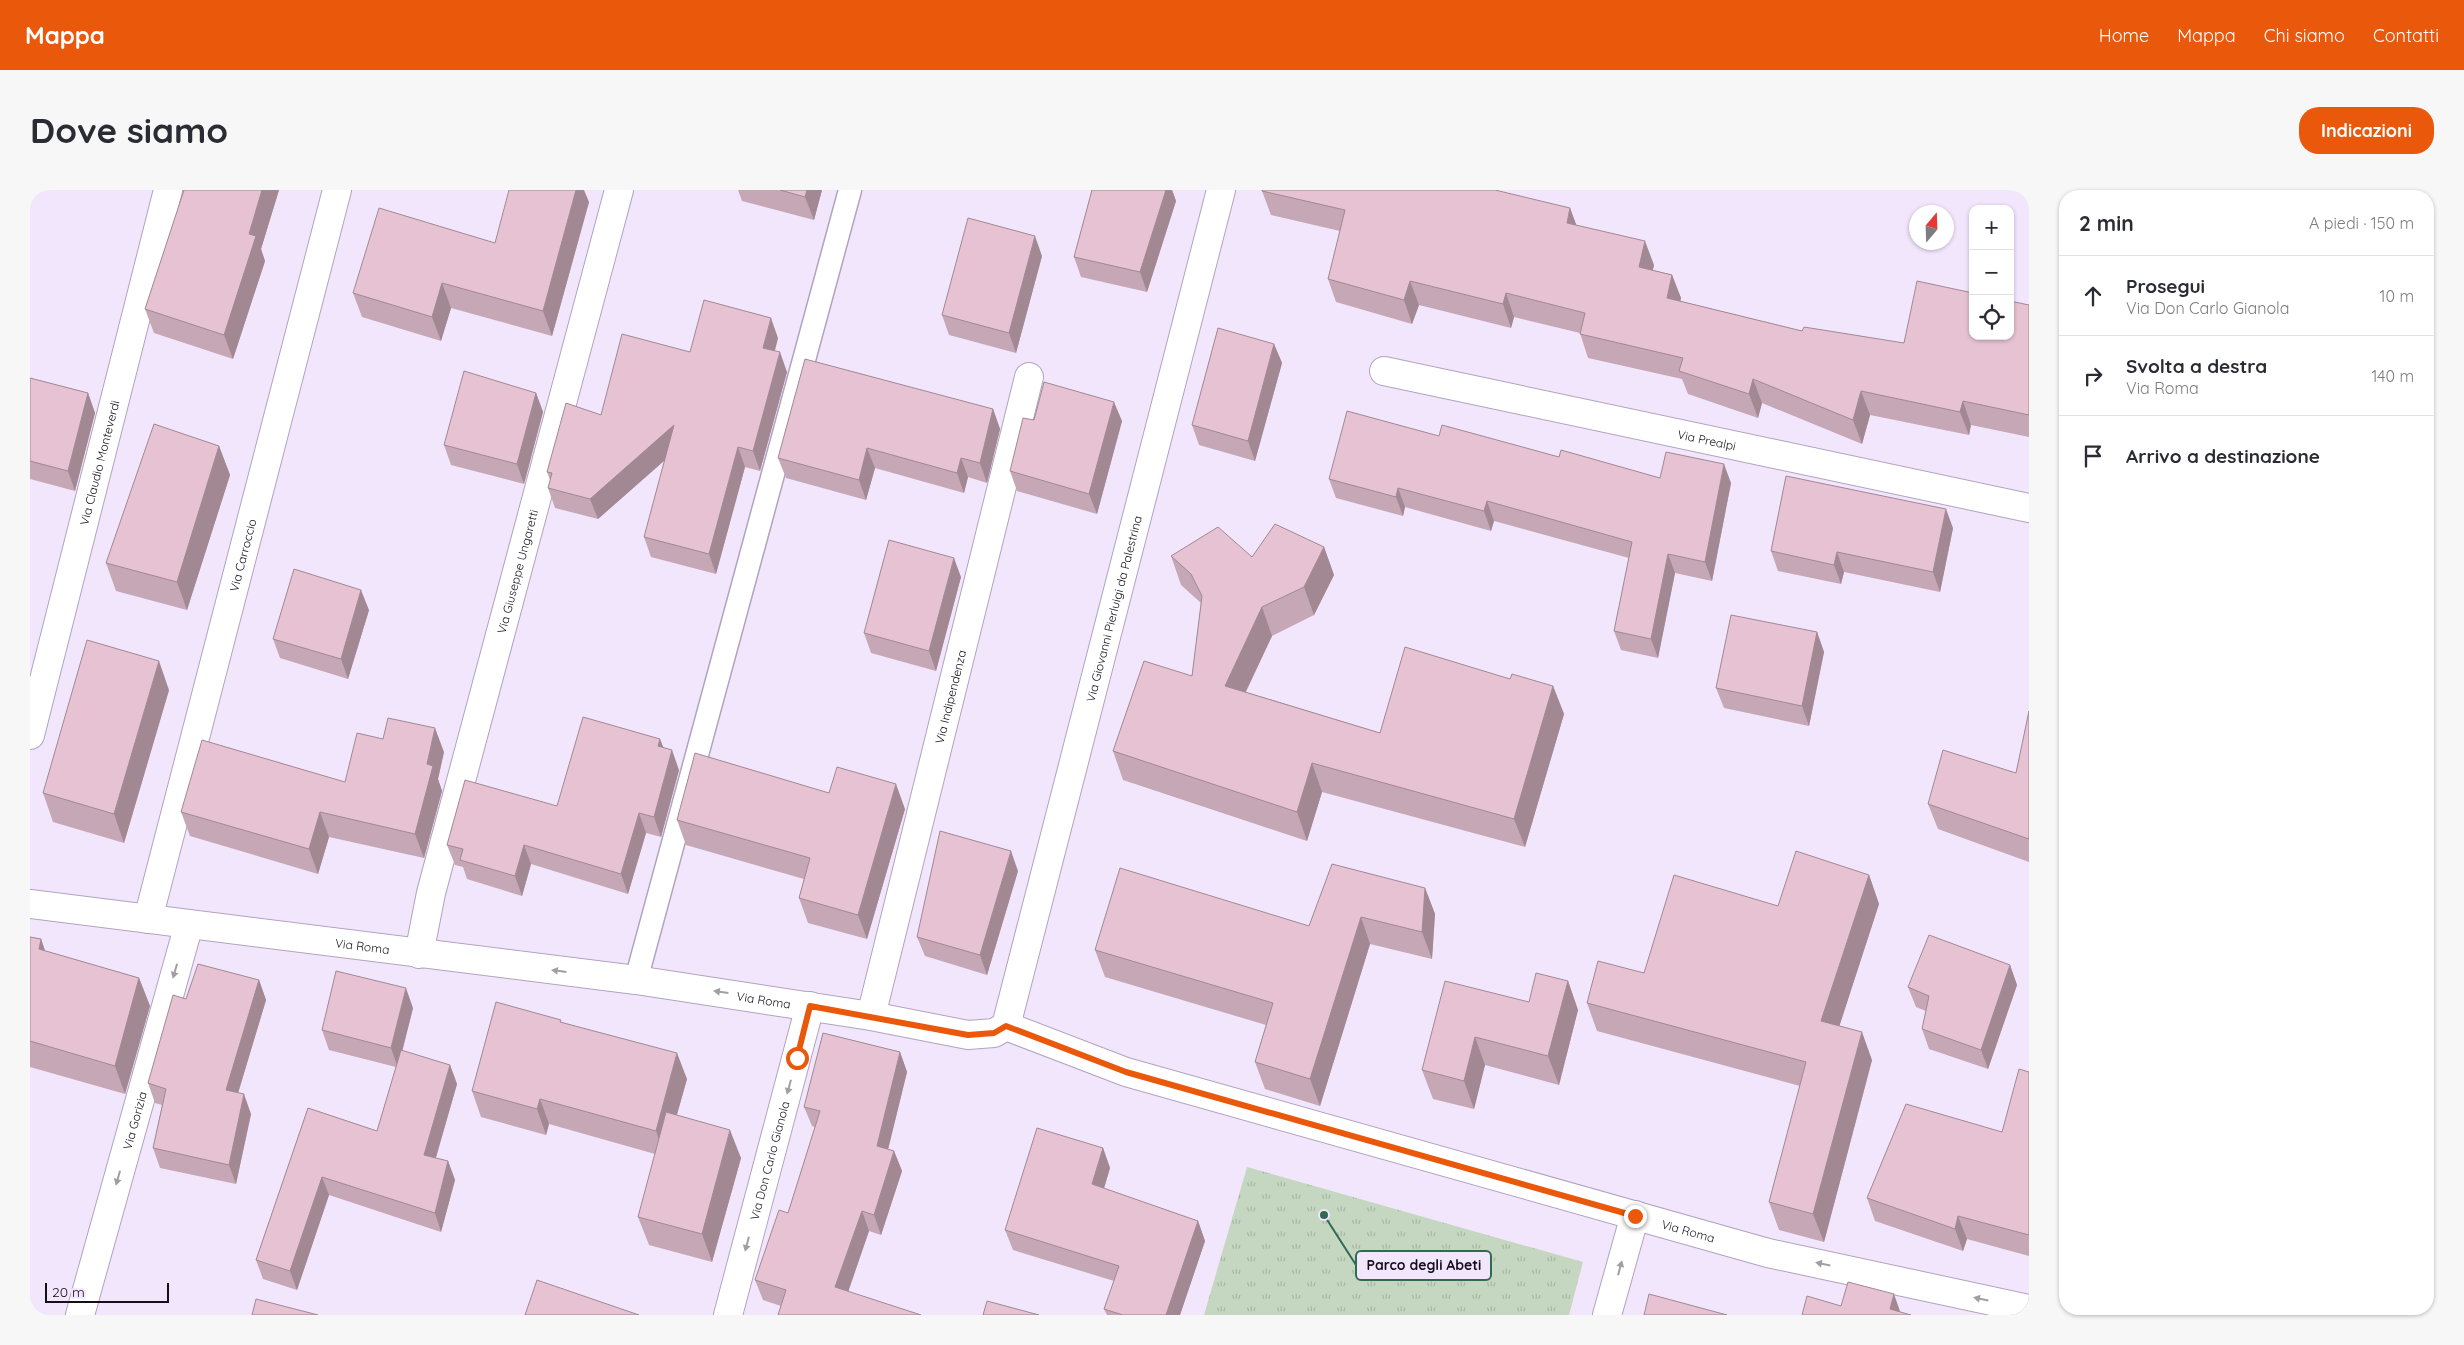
<!DOCTYPE html>
<html lang="it">
<head>
<meta charset="utf-8">
<style>
  :root { --surface:#fff; --page:#f7f7f7; --text:#2b2b33; --muted:#7c7c81; --line:#e1e1e2; --accent:#ea580c }
  body { margin:0; font-family:Quicksand,sans-serif; background:var(--page); color:var(--text) }
  .controls { position:absolute; right:15px; top:15px; display:grid; overflow:hidden; border-radius:10px; box-shadow:0 1px 4px #0004 }
  .controls button { width:45px; height:45px; display:grid; place-items:center; padding:0; border:0; border-bottom:1px solid var(--line); background:var(--surface); color:var(--text); font:25px sans-serif }
  .compass { position:absolute; left:1879px; top:15px; width:45px; height:45px; border-radius:50%; background:var(--surface); box-shadow:0 1px 4px #0004; rotate:19deg }
  .scale { position:absolute; left:15px; bottom:12px; width:124px; box-sizing:border-box; padding-left:5px; border:2px solid #140f19; border-top:0; font-size:14px; line-height:18px; white-space:nowrap; color:#140f19; -webkit-text-stroke:4px #f2e6fd; paint-order:stroke }
  .stop { position:absolute; width:15px; height:15px; margin:-11px; border:4px solid #ea580c; border-radius:50%; background:#fff }
  .stop.end { background:#ea580c; border-color:#fff; box-shadow:0 1px 5px #0008 }
  .list { margin:0; padding:0; list-style:none }
  h2 { display:flex; justify-content:space-between; align-items:center; height:65px; margin:0; padding:0 20px; font-size:21px }
  h2 small { font-size:16px; font-weight:400; color:var(--muted) }
  .list li { display:grid; grid-template-columns:32px 1fr auto; gap:15px; align-items:center; box-sizing:border-box; height:80px; padding:0 20px; border-top:1px solid var(--line) }
  .list b { display:block; font-size:19px; white-space:nowrap }
  .list p { margin:0; font-size:16px; white-space:nowrap; color:var(--muted) }
  .list em { font-size:16px; font-style:normal; color:var(--muted) }
  .icon { flex:none; width:28px; height:28px; fill:none; stroke:currentColor; stroke-width:2; stroke-linecap:round; stroke-linejoin:round }
  .map { position:relative; flex:none; width:1999px; height:1125px; overflow:hidden; border-radius:20px }
  header { display:flex; align-items:center; gap:30px; box-sizing:border-box; height:70px; padding:0 25px; background:var(--accent); color:#fff }
  header strong { font-size:24px }
  nav { display:flex; gap:28px; margin-inline-start:auto; font-size:18px }
  .intro { display:flex; align-items:center; justify-content:space-between; box-sizing:border-box; height:120px; padding:0 30px }
  h1 { margin:0; font-size:35px }
  .button { padding:12px 22px; border-radius:20px; background:var(--accent); color:#fff; font-size:18px; font-weight:700 }
  main { display:flex; gap:30px; padding:0 30px }
  aside { flex:1; background:var(--surface); border-radius:20px; box-shadow:0 1px 4px #0004 }
  .map>svg:first-child { display:block }
</style>
</head>
<body>
<header>
<strong>Mappa</strong>
<nav><a>Home</a><a>Mappa</a><a>Chi siamo</a><a>Contatti</a></nav>
</header>
<div class="intro"><h1>Dove siamo</h1><a class="button">Indicazioni</a></div>
<main>
<div class="map">
<svg width="1999" height="1125" viewBox="0 0 1999 1125">
  <defs>
    <pattern id="park-tufts" width="24" height="20" patternUnits="userSpaceOnUse" patternTransform="scale(1.25)"><rect width="24" height="20" fill="#c5d7c1"/><path d="M3 7l-1-3M5 7V3M7 7l1-3M15 17l-1-3M17 17v-4M19 17l1-3" fill="none" stroke="#a8b7a5"/></pattern>
  </defs>
  <rect width="100%" height="100%" fill="#f2e6fd"/>
  <polygon fill="url(#park-tufts)" points="1217,977 1553,1072 1539,1125 1174,1125"/>
  <g fill="none" stroke-linecap="round" stroke-linejoin="round">
    <g stroke="#b1a3be" stroke-width="25">
      <polyline id="service" points="606,790 820,0"/>
    </g>
    <g stroke="#b1a3be" stroke-width="30">
      <g id="minor">
        <path id="s1" d="M 1354,181 L 1999,318"/>
        <path id="s2" d="M 0,545 L 138,0"/>
        <path id="s3" d="M 0,714 L 606,790 L 841,826 L 938,845 L 964,843 L 976,836 L 1096,882 L 1738,1063 L 1999,1119"/>
        <path id="s4" d="M 118,729 L 307,0"/>
        <path id="s5" d="M 389,764 L 401,703 L 589,0"/>
        <path id="s6" d="M 841,826 L 999,187"/>
        <path id="s7" d="M 976,836 L 1191,0"/>
        <path id="s8" d="M 50,1125 L 159,734"/>
        <path id="s9" d="M 698,1125 L 780,816"/>
        <polyline points="1577,1125 1605,1025"/>
      </g>
    </g>
    <use href="#service" stroke="#fff" stroke-width="22"/>
    <use href="#minor" stroke="#fff" stroke-width="28"/>
  </g>
  <g fill="#c6a7b5">
    <polygon points="154,0 249,0 231,59 235,71 203,169 124,143 115,119"/>
    <polygon points="708,0 792,0 784,30 712,11"/>
    <polygon points="1062,0 1142,0 1146,11 1117,102 1051,87 1044,67"/>
    <polygon points="1232,1 1540,18 1546,35 1624,75 1623,80 1642,85 1651,108 1650,111 1772,141 1874,153 1999,115 1999,247 1941,235 1939,245 1840,225 1832,254 1732,213 1728,228 1658,204 1652,189 1558,168 1550,143 1484,127 1481,138 1389,115 1382,134 1306,112 1298,89 1310,41 1241,25"/>
    <polygon points="559,12 522,146 421,118 411,151 332,127 323,103 465,53"/>
    <polygon points="1012,66 986,163 919,145 912,125"/>
    <polygon points="748,148 745,161 757,182 730,281 715,277 686,384 621,367 614,347 635,270 568,329 525,318 518,298 520,290 517,282 571,225 660,162"/>
    <polygon points="1244,154 1252,173 1225,271 1169,255 1162,235"/>
    <polygon points="0,188 58,203 65,223 45,301 0,289"/>
    <polygon points="506,203 513,222 494,294 421,275 414,255"/>
    <polygon points="963,219 970,239 957,293 938,287 934,303 845,278 836,310 756,288 748,268"/>
    <polygon points="1004,230 1092,231 1067,324 987,301 980,281"/>
    <polygon points="1409,246 1529,267 1630,288 1701,293 1682,391 1645,383 1628,468 1591,460 1584,441 1599,368 1464,331 1461,341 1375,317 1373,326 1306,308 1299,289"/>
    <polygon points="189,256 200,285 157,420 86,401 76,373"/>
    <polygon points="1923,338 1910,402 1814,382 1811,394 1748,381 1741,361"/>
    <polygon points="1294,357 1304,385 1284,425 1242,446 1216,502 1350,543 1480,489 1523,496 1534,524 1495,657 1292,602 1277,651 1093,590 1083,561 1162,486 1171,413 1151,395 1141,366 1222,367"/>
    <polygon points="931,387 906,481 841,463 834,443"/>
    <polygon points="339,420 318,489 250,468 243,449"/>
    <polygon points="1787,442 1794,462 1779,536 1694,518 1686,498"/>
    <polygon points="139,500 94,653 23,632 13,603"/>
    <polygon points="1999,521 1999,672 1908,639 1898,614 1986,583"/>
    <polygon points="630,549 633,558 649,580 631,647 616,643 598,704 501,674 492,706 437,689 433,677 425,675 417,655 527,616"/>
    <polygon points="414,562 408,589 412,601 394,668 299,647 288,684 160,646 151,622 315,592"/>
    <polygon points="799,603 875,619 837,749 778,733 769,708 774,689 656,655 647,630"/>
    <polygon points="988,681 957,785 895,766 887,747"/>
    <polygon points="1839,685 1849,714 1809,836 1842,870 1794,1052 1749,1040 1739,1012 1770,896 1567,841 1557,813 1748,716"/>
    <polygon points="1395,698 1405,724 1402,769 1340,754 1290,916 1235,899 1225,872 1236,835 1075,787 1065,760 1279,736"/>
    <polygon points="0,747 11,749 15,761 109,788 120,816 95,904 0,877"/>
    <polygon points="1980,775 1987,795 1958,879 1899,859 1892,839 1896,821 1886,817 1878,797"/>
    <polygon points="229,790 236,810 208,903 221,924 206,994 130,978 123,958 132,915 125,913 118,893 156,809"/>
    <polygon points="1538,791 1548,820 1529,895 1455,875 1444,919 1403,909 1392,880 1499,812"/>
    <polygon points="383,818 372,861 420,875 427,894 406,968 418,971 425,990 411,1042 299,1005 267,1100 233,1089 226,1070 278,918 347,941 366,877 299,860 292,840"/>
    <polygon points="532,832 657,889 647,925 711,968 682,1072 619,1055 608,1027 625,964 519,934 516,945 451,927 442,901"/>
    <polygon points="870,862 877,882 858,959 864,961 872,981 851,1045 839,1041 818,1101 751,1116 733,1110 725,1090 758,1023 785,937 782,936 774,917"/>
    <polygon points="1999,882 1999,1066 1937,1049 1933,1061 1845,1031 1837,1008 1972,942"/>
    <polygon points="1073,958 1080,978 1074,999 1168,1031 1175,1051 1150,1125 1077,1125 1074,1119 1084,1091 983,1060 975,1040"/>
  </g>
  <g fill="#a18893">
    <polygon points="232,0 249,0 231,59 235,71 203,169 194,145 219,44"/>
    <polygon points="546,0 554,0 559,12 522,146 513,121"/>
    <polygon points="777,0 792,0 784,30 775,7"/>
    <polygon points="1136,0 1142,0 1146,11 1117,102 1110,82"/>
    <polygon points="1540,18 1549,42 1537,33"/>
    <polygon points="1005,46 1012,66 986,163 979,143"/>
    <polygon points="1615,51 1624,75 1618,101 1609,77"/>
    <polygon points="1642,85 1651,108 1646,131 1637,108"/>
    <polygon points="1380,91 1389,115 1382,134 1374,110"/>
    <polygon points="412,93 421,118 411,151 402,127"/>
    <polygon points="1476,103 1484,127 1481,138 1473,114"/>
    <polygon points="741,128 748,148 740,178 733,158"/>
    <polygon points="1244,154 1252,173 1225,271 1218,251"/>
    <polygon points="750,162 757,182 730,281 723,261"/>
    <polygon points="1723,189 1732,213 1728,228 1719,204"/>
    <polygon points="1831,201 1840,225 1832,254 1823,230"/>
    <polygon points="58,203 65,223 45,301 38,281"/>
    <polygon points="506,203 513,222 494,294 487,274"/>
    <polygon points="1933,211 1941,235 1939,245 1930,222"/>
    <polygon points="1084,212 1092,231 1067,324 1059,304"/>
    <polygon points="963,219 970,239 957,293 950,273"/>
    <polygon points="644,235 652,255 568,329 560,309"/>
    <polygon points="189,256 200,285 157,420 147,392"/>
    <polygon points="708,257 715,277 686,384 679,364"/>
    <polygon points="837,258 845,278 836,310 829,290"/>
    <polygon points="931,268 938,287 934,303 927,283"/>
    <polygon points="1694,274 1701,293 1682,391 1675,372"/>
    <polygon points="1368,298 1375,317 1373,326 1366,307"/>
    <polygon points="1457,311 1464,331 1461,341 1454,321"/>
    <polygon points="1916,319 1923,338 1910,402 1903,382"/>
    <polygon points="1294,357 1304,385 1284,425 1274,397"/>
    <polygon points="1807,362 1814,382 1811,394 1804,375"/>
    <polygon points="1638,364 1645,383 1628,468 1621,449"/>
    <polygon points="924,368 931,387 906,481 899,461"/>
    <polygon points="331,400 339,420 318,489 311,469"/>
    <polygon points="1232,417 1242,446 1205,524 1195,496"/>
    <polygon points="1787,442 1794,462 1779,536 1772,516"/>
    <polygon points="129,471 139,500 94,653 84,624"/>
    <polygon points="1523,496 1534,524 1495,657 1484,629"/>
    <polygon points="405,538 414,562 408,589 412,601 394,668 385,644 397,574"/>
    <polygon points="630,549 638,569 628,556"/>
    <polygon points="642,560 649,580 631,647 624,627"/>
    <polygon points="1282,573 1292,602 1277,651 1267,622"/>
    <polygon points="866,594 875,619 837,749 828,725"/>
    <polygon points="290,622 299,647 288,684 279,659"/>
    <polygon points="609,623 616,643 598,704 591,684"/>
    <polygon points="494,655 501,674 492,706 485,686"/>
    <polygon points="981,661 988,681 957,785 950,765"/>
    <polygon points="1839,685 1849,714 1802,859 1791,831"/>
    <polygon points="1395,698 1405,724 1402,769 1392,742"/>
    <polygon points="1331,727 1340,754 1290,916 1280,889"/>
    <polygon points="11,749 21,778 9,759"/>
    <polygon points="1980,775 1987,795 1958,879 1951,860"/>
    <polygon points="109,788 120,816 95,904 85,876"/>
    <polygon points="229,790 236,810 203,920 196,900"/>
    <polygon points="1538,791 1548,820 1529,895 1518,866"/>
    <polygon points="376,798 383,818 368,878 361,858"/>
    <polygon points="1832,842 1842,870 1794,1052 1783,1024"/>
    <polygon points="1445,847 1455,875 1444,919 1434,891"/>
    <polygon points="870,862 877,882 854,976 847,956"/>
    <polygon points="647,863 657,889 635,966 626,941"/>
    <polygon points="420,875 427,894 401,984 394,965"/>
    <polygon points="214,904 221,924 206,994 199,975"/>
    <polygon points="510,909 519,934 516,945 507,919"/>
    <polygon points="700,940 711,968 682,1072 672,1044"/>
    <polygon points="1073,958 1080,978 1069,1014 1062,994"/>
    <polygon points="864,961 872,981 851,1045 844,1025"/>
    <polygon points="418,971 425,990 411,1042 405,1023"/>
    <polygon points="292,987 299,1005 267,1100 260,1081"/>
    <polygon points="832,1021 839,1041 813,1117 805,1097"/>
    <polygon points="1928,1026 1937,1049 1933,1061 1925,1039"/>
    <polygon points="1168,1031 1175,1051 1150,1125 1136,1125"/>
    <polygon points="1864,1104 1871,1124 1860,1119"/>
  </g>
  <g fill="#e6c2d2" stroke="#a18893">
    <polygon points="154,0 232,0 219,44 226,46 194,145 115,119"/>
    <polygon points="479,0 546,0 513,121 412,93 402,127 323,103 349,18 465,53"/>
    <polygon points="750,0 777,0 775,7"/>
    <polygon points="1062,0 1136,0 1110,82 1044,67"/>
    <polygon points="1232,0 1465,0 1540,18 1537,33 1615,51 1609,77 1642,85 1637,108 1772,141 1774,137 1874,153 1887,91 1943,103 1943,146 1980,146 1980,111 1999,115 1999,225 1933,211 1930,222 1831,201 1823,230 1723,189 1719,204 1649,181 1653,168 1550,144 1555,123 1476,103 1473,114 1380,91 1374,110 1298,89 1315,20 1232,1"/>
    <polygon points="938,28 1005,46 979,143 912,125"/>
    <polygon points="674,110 741,128 733,158 750,162 723,261 708,257 679,364 614,347 644,235 560,309 518,298 522,283 517,282 536,213 571,225 592,144 660,162"/>
    <polygon points="1188,138 1244,154 1218,251 1162,235"/>
    <polygon points="775,169 963,219 950,273 931,268 927,283 837,258 829,290 748,268"/>
    <polygon points="434,181 506,203 487,274 414,255"/>
    <polygon points="0,188 58,203 38,281 0,271"/>
    <polygon points="1014,192 1084,212 1059,304 980,281 993,228 1004,230"/>
    <polygon points="1317,221 1409,246 1412,235 1529,267 1531,260 1630,288 1636,262 1694,274 1675,372 1638,364 1621,449 1584,441 1602,352 1457,311 1454,321 1368,298 1366,307 1299,289"/>
    <polygon points="124,234 189,256 147,392 76,373"/>
    <polygon points="1756,286 1916,319 1903,382 1807,362 1804,375 1741,361"/>
    <polygon points="1245,334 1294,357 1274,397 1232,417 1195,496 1350,543 1375,457 1480,489 1482,484 1523,496 1484,629 1282,573 1267,622 1083,561 1114,471 1162,486 1172,406 1161,384 1141,366 1188,337 1222,367"/>
    <polygon points="859,350 924,368 899,461 834,443"/>
    <polygon points="264,379 331,400 311,469 243,449"/>
    <polygon points="1701,425 1787,442 1772,516 1686,498"/>
    <polygon points="57,450 129,471 84,624 13,603"/>
    <polygon points="1999,521 1999,649 1898,614 1913,560 1986,583"/>
    <polygon points="553,527 630,549 628,556 642,560 624,627 609,623 591,684 494,655 485,686 430,670 433,659 417,655 435,590 527,616"/>
    <polygon points="358,528 405,538 397,574 403,576 385,644 290,622 279,659 151,622 172,550 315,592 327,543 353,549"/>
    <polygon points="665,563 799,603 807,577 866,594 828,725 769,708 780,668 647,630"/>
    <polygon points="910,641 981,661 950,765 887,747"/>
    <polygon points="1766,661 1839,685 1791,831 1832,842 1783,1024 1739,1012 1776,872 1557,813 1568,771 1614,783 1644,685 1748,716"/>
    <polygon points="1302,674 1395,698 1392,742 1331,727 1280,889 1225,872 1243,813 1065,760 1090,678 1279,736"/>
    <polygon points="1899,745 1980,775 1951,860 1892,839 1899,806 1878,797"/>
    <polygon points="0,747 11,749 9,759 109,788 85,876 0,851"/>
    <polygon points="168,774 229,790 196,900 214,904 199,975 123,958 136,899 118,893 143,805 156,809"/>
    <polygon points="306,781 376,798 361,858 292,840"/>
    <polygon points="1506,783 1538,791 1518,866 1445,847 1434,891 1392,880 1415,791 1499,812"/>
    <polygon points="466,812 531,830 530,832 647,863 626,941 510,909 507,919 442,901"/>
    <polygon points="793,843 870,862 847,956 864,961 844,1025 832,1021 805,1097 891,1125 748,1125 756,1100 725,1090 749,1020 758,1023 790,921 774,917"/>
    <polygon points="371,860 420,875 394,965 418,971 405,1023 292,987 260,1081 226,1070 278,918 347,941"/>
    <polygon points="1989,879 1999,882 1999,1045 1928,1026 1925,1039 1837,1008 1876,914 1972,942"/>
    <polygon points="636,922 700,940 672,1044 608,1027"/>
    <polygon points="1007,938 1073,958 1062,994 1168,1031 1136,1125 1093,1125 1074,1119 1089,1076 975,1040"/>
    <polygon points="507,1090 609,1125 495,1125"/>
    <polygon points="1818,1092 1864,1104 1860,1119 1881,1125 1772,1125 1777,1106 1811,1116"/>
    <polygon points="1619,1104 1697,1125 1614,1125"/>
    <polygon points="226,1109 288,1125 222,1125"/>
    <polygon points="957,1111 1009,1125 953,1125"/>
  </g>
  <defs><path id="oneway-solid" d="M-6-.8H1V-3.2L6.5 0L1 3.2V.8H-6Z" transform="scale(1.25)"/></defs>
  <g fill="#a19fa3">
    <use href="#oneway-solid" transform="translate(145 781) rotate(106)"/>
    <use href="#oneway-solid" transform="translate(529 781) rotate(-173)"/>
    <use href="#oneway-solid" transform="translate(691 802) rotate(-172)"/>
    <use href="#oneway-solid" transform="translate(759 897) rotate(105)"/>
    <use href="#oneway-solid" transform="translate(88 988) rotate(106)"/>
    <use href="#oneway-solid" transform="translate(717 1054) rotate(105)"/>
    <use href="#oneway-solid" transform="translate(1793 1074) rotate(-168)"/>
    <use href="#oneway-solid" transform="translate(1590 1078) rotate(-75)"/>
    <use href="#oneway-solid" transform="translate(1951 1109) rotate(-168)"/>
  </g>
  <g fill="none" stroke-linecap="round" stroke-linejoin="round">
    <polyline stroke="#ea580c" stroke-width="6" points="767,868 780,816 938,845 964,843 976,836 1096,882 1605,1026"/>
  </g>
  <g text-anchor="middle" dominant-baseline="central" stroke-width="4.5" stroke-linejoin="round" paint-order="stroke">
    <g font-size="12" fill="#140f19" stroke="#f2e6fd">
      <text stroke="none"><textPath href="#s1" startOffset="330">Via Prealpi</textPath></text>
      <text stroke="none"><textPath href="#s2" startOffset="281">Via Claudio Monteverdi</textPath></text>
      <text stroke="none"><textPath href="#s4" startOffset="376">Via Carroccio</textPath></text>
      <text stroke="none"><textPath href="#s5" startOffset="395">Via Giuseppe Ungaretti</textPath></text>
      <text stroke="none"><textPath href="#s7" startOffset="431">Via Giovanni Pierluigi da Palestrina</textPath></text>
      <text stroke="none"><textPath href="#s6" startOffset="329">Via Indipendenza</textPath></text>
      <text stroke="none"><textPath href="#s3" startOffset="335">Via Roma</textPath></text>
      <text stroke="none"><textPath href="#s3" startOffset="740">Via Roma</textPath></text>
      <text stroke="none"><textPath href="#s8" startOffset="202">Via Gorizia</textPath></text>
      <text stroke="none"><textPath href="#s9" startOffset="160">Via Don Carlo Gianola</textPath></text>
      <text stroke="none"><textPath href="#s3" startOffset="1700">Via Roma</textPath></text>
    </g>
  </g>
  <path fill="none" stroke="#316a53" stroke-width="2" d="M1294 1025L1326 1075"/>
  <circle fill="#316a53" stroke="#f2e6fd" stroke-width="2" cx="1294" cy="1025" r="5"/>
  <rect fill="#f2e6fd" stroke="#316a53" stroke-width="2" x="1326" y="1061" width="135" height="29" rx="5"/>
  <g font-size="14" text-anchor="middle" font-weight="bold" fill="#140f19">
    <text x="1394" y="1080">Parco degli Abeti</text>
  </g>
</svg>
<div class="controls">
<button>+</button>
<button>−</button>
<button><svg class="icon" aria-label="locate" viewBox="0 0 24 24"><circle cx="12" cy="12" r="6"/><path d="M12 2v4M12 18v4M2 12h4M18 12h4"/></svg></button>
</div>
<svg class="compass" viewBox="-18 -18 36 36"><path d="M0-13l5 13h-10z" fill="#e53935"/><path d="M0 13l5-13h-10z" fill="#7c7c81"/></svg>
<div class="scale">20 m</div>
<div class="stop" style="left:767px;top:868px"></div>
<div class="stop end" style="left:1605px;top:1026px"></div>
</div>
<aside>
<h2>2 min<small>A piedi · 150 m</small></h2>
<ul class="list">
<li><svg class="icon" aria-label="ahead" viewBox="0 0 24 24"><path d="M12 20V5M6 11l6-6 6 6"/></svg><div><b>Prosegui</b><p>Via Don Carlo Gianola</p></div><em>10 m</em></li>
<li><svg class="icon" aria-label="right" viewBox="0 0 24 24"><path d="M7 20v-9h11M14 6l5 5-5 5"/></svg><div><b>Svolta a destra</b><p>Via Roma</p></div><em>140 m</em></li>
<li><svg class="icon" aria-label="arrive" viewBox="0 0 24 24"><path d="M6 21V4h12l-3 4 3 4H6"/></svg><div><b>Arrivo a destinazione</b></div></li>
</ul>
</aside>
</main>
</body>
</html>
